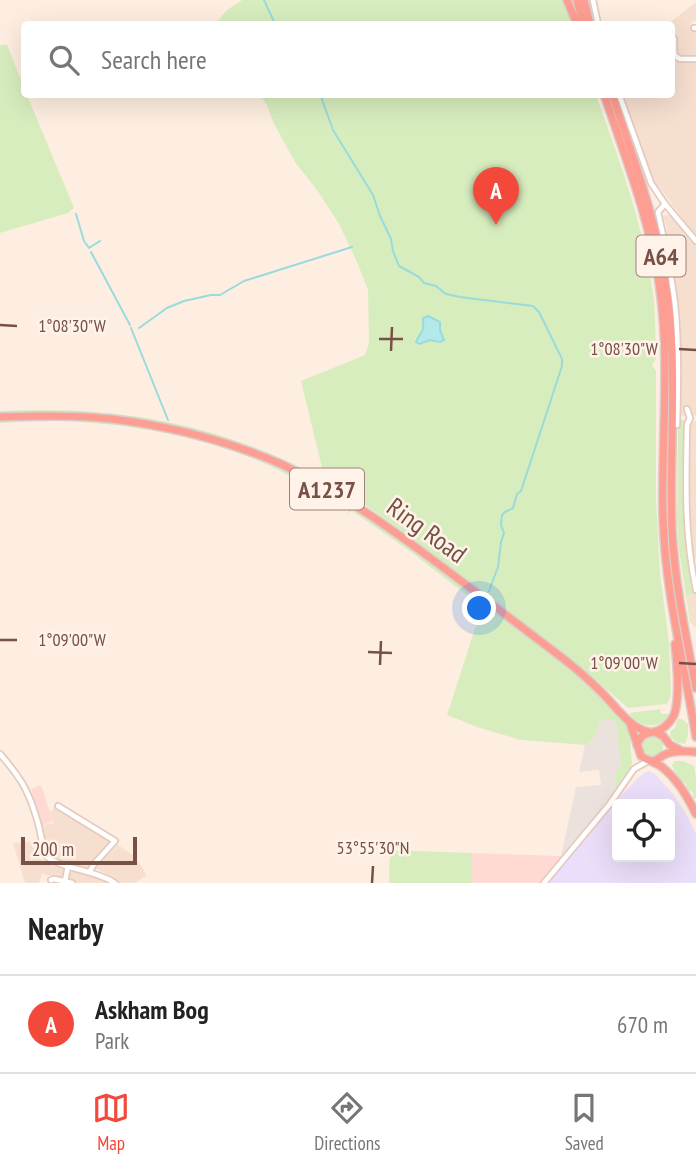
<!DOCTYPE html>
<html lang="en">
<head>
<meta charset="utf-8">
<style>
  :root { --surface:#fff; --page:#f2f2f2; --text:#222; --muted:#767676; --line:#e0e0e0; --accent:#f3493b }
  body { margin:0; font-family:"PT Sans Narrow",sans-serif; background:var(--page); color:var(--text) }
  .controls { position:absolute; right:21px; bottom:21px; display:grid; overflow:hidden; border-radius:7px; box-shadow:0 7px 28px #0002 }
  .controls button { width:63px; height:63px; display:grid; place-items:center; padding:0; border:0; border-bottom:2px solid var(--line); background:var(--surface); color:var(--text); font:35px sans-serif }
  .scale { position:absolute; left:21px; bottom:18px; width:116px; box-sizing:border-box; padding-left:7px; border:4px solid #775046; border-top:0; font-size:19px; line-height:24px; white-space:nowrap; color:#775046; -webkit-text-stroke:5px #fff3e9; paint-order:stroke }
  .you { position:absolute; left:480px; top:609px; width:24px; height:24px; margin:-18px; border:5px solid #fff; border-radius:50%; background:#1a73e8; box-shadow:0 0 0 10px #1a73e833 }
  .badge { display:grid; place-items:center; width:46px; height:46px; border-radius:50%; background:var(--accent); color:#fff; font-size:23px; font-weight:700 }
  .pin { position:absolute; translate:-50% -58px; filter:drop-shadow(0 2px 4px #0008) }
  .pin::after { content:''; position:absolute; top:37px; width:24px; height:21px; background:inherit; clip-path:polygon(0 0,100% 0,50% 100%) }
  .list { margin:0; padding:0; list-style:none }
  h2 { display:flex; justify-content:space-between; align-items:center; height:91px; margin:0; padding:0 28px; font-size:30px }
  h2 small { font-size:23px; font-weight:400; color:var(--muted) }
  .list li { display:grid; grid-template-columns:46px 1fr auto; gap:21px; align-items:center; box-sizing:border-box; height:98px; padding:0 28px; border-top:2px solid var(--line) }
  .list b { display:block; font-size:26px; white-space:nowrap }
  .list p { margin:0; font-size:23px; white-space:nowrap; color:var(--muted) }
  .list em { font-size:23px; font-style:normal; color:var(--muted) }
  .icon { flex:none; width:38px; height:38px; fill:none; stroke:currentColor; stroke-width:2; stroke-linecap:round; stroke-linejoin:round }
  .map { position:relative; flex:none; width:696px; height:883px; overflow:hidden }
  .search { position:absolute; background:var(--surface); box-shadow:0 7px 28px #0002; left:21px; right:21px; top:21px; height:77px; display:flex; align-items:center; gap:18px; box-sizing:border-box; padding:0 24px; border-radius:7px; color:var(--muted); font-size:26px }
  .sheet { height:189px; background:var(--surface) }
  nav { display:flex; justify-content:space-around; align-items:center; box-sizing:border-box; height:98px; border-top:2px solid var(--line); background:var(--surface); font-size:19px; color:var(--muted) }
  nav a { display:grid; justify-items:center; gap:4px }
  nav .on { color:var(--accent) }
  .map>svg:first-child { display:block }
</style>
</head>
<body>
<div class="map">
<svg width="696" height="883" viewBox="0 0 696 883">
  <rect width="100%" height="100%" fill="#feeee1"/>
  <g fill="#f6dfcf">
    <polygon points="696,2 696,21 691,22 690,30 696,30 696,57 683,57 676,51 677,37 672,36 672,24 668,24"/>
    <polygon points="672,53 673,58 679,61 696,62 696,236 659,187 654,183 623,95 672,94"/>
    <polygon points="665,215 669,215 696,245 696,416 690,414 689,407 685,407 685,416 681,415 679,335 672,271 674,270 674,266 677,265 677,262 673,262 666,236 667,228 663,216"/>
    <polygon points="692,421 696,421 696,560 692,555 689,518 689,425"/>
    <polygon points="696,593 696,628 692,624 687,595"/>
    <polygon points="56,807 114,842 90,870 60,862 49,856 41,826 52,823 55,827 50,812"/>
    <polygon points="37,841 38,850 41,859 45,863 63,869 64,877 62,878 42,874 39,883 25,883 13,843"/>
    <polygon points="118,845 134,856 144,870 146,876 135,883 118,883 109,875 95,868"/>
    <polygon points="73,870 89,875 108,883 75,883 70,881 70,874"/>
  </g>
  <g fill="#ffdad4">
    <polygon points="41,785 53,821 41,826 31,789"/>
    <polygon points="472,853 561,856 563,857 540,883 472,883"/>
  </g>
  <polygon fill="#ece2dd" points="601,720 617,720 621,768 616,769 616,789 607,802 563,857 561,856 576,787 601,785 599,770 579,772 585,745 592,741"/>
  <path fill="#ebdefa" fill-rule="evenodd" d="M 649,771 L 655,774 L 673,794 L 688,817 L 696,834 L 696,883 L 548,883 L 618,799 L 635,781 L 644,773 ZM 617,804 L 670,804 L 670,857 L 617,857 Z"/>
  <g fill="#d8edbe">
    <polygon points="242,0 565,0 575,24 215,24 227,10"/>
    <polygon points="0,45 7,45 24,87 24,94 27,95 74,208 68,213 0,233"/>
    <path d="M 260,95 L 596,95 C 619,159 644,226 653,294 C 656,315 655,337 656,359 L 652,365 L 656,371 L 656,499 L 660,574 L 669,642 L 671,696 L 667,704 L 628,708 C 579,665 529,624 474,588 L 472,584 C 435,555 397,527 358,500 L 355,495 L 348,493 L 326,481 L 317,479 L 286,465 L 142,422 L 0,415 L 0,411 C 118,405 220,423 325,480 L 301,381 L 365,355 L 369,343 L 368,290 L 357,262 L 339,224 L 317,190 L 295,162 L 274,124 L 267,105 Z"/>
    <path d="M 54,419 C 72,420 90,419 108,422 C 199,433 270,460 350,504 L 343,513 L 344,507 C 319,493 294,477 268,465 C 204,436 124,422 54,421 C 36,421 18,422 0,423 L 0,420 Z"/>
    <polygon points="681,420 687,420 685,425 685,522 691,587 693,587 694,594 687,595 692,624 690,622 679,550 677,517 678,423"/>
    <polygon points="352,506 406,543 569,667 599,694 623,719 629,729 632,763 630,770 616,789 616,769 621,768 616,720 601,720 592,741 585,745 521,740 477,727 447,715 482,607 411,552 352,511 347,514"/>
    <path d="M 660,709 L 661,714 L 669,714 C 659,731 640,728 629,713 Z"/>
    <polygon points="678,719 682,719 688,724 688,736 685,744 676,742 670,736 671,731 675,728"/>
    <circle cx="652" cy="746" r="11"/>
    <path d="M 675,761 L 683,761 L 694,766 L 696,778 L 696,798 L 693,799 L 693,792 L 688,790 L 686,784 C 680,782 674,771 672,765 Z"/>
    <polygon points="390,850 472,853 472,883 389,883"/>
  </g>
  <path fill="#b4e9e9" stroke="#99dbdc" stroke-width="2" d="M 428,316 L 440,322 L 440,330 L 444,340 L 440,342 L 430,340 L 419,344 L 416,342 C 422,328 424,335 423,318 Z"/>
  <g fill="none" stroke-linecap="round" stroke-linejoin="round">
    <g stroke="#99dbdc" stroke-width="2">
      <polyline points="264,0 275,24"/>
      <polyline points="320,94 333,130 373,195 380,216 391,239 393,251 399,266 419,277 424,283 436,286 446,294 460,297 533,306 539,312 562,359 562,366 521,491 517,494 513,508 505,512 502,515 501,525 504,533 501,542 498,567 489,591"/>
      <polyline points="76,214 84,241 89,248 100,241"/>
      <polyline points="91,252 130,325"/>
      <polyline points="131,328 168,420"/>
      <polyline points="139,328 167,308 184,301 211,295 220,295 244,281 352,247"/>
    </g>
    <g stroke="#e5cbbf" stroke-width="8">
      <g id="minor">
        <polyline points="593,0 598,24"/>
        <polyline points="694,28 696,28"/>
        <polyline points="674,39 674,51 675,56 680,59 696,59"/>
        <polyline points="619,94 651,183 665,204 696,241"/>
        <path d="M 665,204 L 658,212 C 665,243 671,273 675,304 C 679,344 678,385 677,425"/>
        <path d="M 687,409 L 690,418 L 687,425 C 686,483 684,534 696,590"/>
        <path d="M 0,754 C 21,778 29,791 38,823 C 41,834 42,845 46,856 C 63,870 94,869 115,883"/>
        <polyline points="58,806 115,841 94,864 90,871"/>
        <polyline points="51,880 54,879 72,883"/>
        <polyline points="65,881 68,866"/>
        <polyline points="544,883 609,805 634,769 648,761"/>
      </g>
    </g>
    <g stroke="#d9cecb" stroke-width="10">
      <g id="highway">
        <polyline points="567,0 577,24"/>
        <polyline points="577,0 583,24"/>
        <polyline points="584,0 590,24"/>
        <path d="M 604,94 C 625,157 649,217 659,283 C 671,360 661,438 663,516 C 665,591 684,663 696,737"/>
        <path d="M 612,94 C 634,160 658,224 667,293 C 678,372 669,452 672,531 C 675,585 686,636 696,688"/>
        <path d="M 0,417 C 37,416 75,415 112,419 C 169,426 228,441 281,464 C 334,489 382,522 429,557 C 471,588 511,619 552,650 C 568,662 583,674 597,688 C 613,702 628,728 649,732"/>
        <path d="M 630,723 L 641,756 C 648,761 655,762 662,767 C 677,779 688,797 696,814"/>
        <polyline points="655,732 663,736 670,745 680,750"/>
        <path d="M 637,745 C 643,728 652,736 663,728 C 667,725 671,721 674,715 C 680,699 677,662 675,644"/>
        <path d="M 653,761 C 657,760 660,757 664,755 C 673,750 686,751 696,752"/>
      </g>
    </g>
    <use href="#minor" stroke="#fff" stroke-width="4.5"/>
    <use href="#highway" stroke="#fe9e92" stroke-width="7"/>
  </g>
  <path fill="none" stroke="#775046" stroke-width="2.5" d="M 0,325 L 17,326M 379,339 L 403,339M 679,349 L 696,350M 391,351 L 392,327M 0,640 L 17,640M 368,652 L 392,653M 679,663 L 696,664M 380,665 L 381,641M 372,883 L 373,866"/>
  <g text-anchor="middle" dominant-baseline="central" stroke-width="5" stroke-linejoin="round" paint-order="stroke">
    <g fill="#fff3e9" stroke="#a08177" stroke-width="2">
      <rect x="636.5" y="235.5" width="49" height="41" rx="5"/>
      <rect x="290" y="468.5" width="74" height="41" rx="5"/>
    </g>
    <g font-size="24" font-weight="bold" fill="#775046">
      <text x="661" y="256">A64</text>
      <text x="327" y="489">A1237</text>
    </g>
    <g font-size="26" fill="#775046" stroke="#fff3e9">
      <text transform="translate(427 530) rotate(36)">Ring Road</text>
    </g>
  </g>
  <g font-size="18" text-anchor="middle" fill="#775046" stroke="#fff3e9" stroke-width="5" stroke-linejoin="round" paint-order="stroke">
    <text x="72" y="332">1°08'30"W</text>
    <text x="624" y="355">1°08'30"W</text>
    <text x="72" y="646">1°09'00"W</text>
    <text x="624" y="669">1°09'00"W</text>
    <text x="373" y="854">53°55'30"N</text>
  </g>
</svg>
<div class="controls">
<button><svg class="icon" aria-label="locate" viewBox="0 0 24 24"><circle cx="12" cy="12" r="6"/><path d="M12 2v4M12 18v4M2 12h4M18 12h4"/></svg></button>
</div>
<div class="scale">200 m</div>
<div class="you"></div>
<div class="pin badge" style="left:496px;top:225px">A</div>
<div class="search"><svg class="icon" aria-label="search" viewBox="0 0 24 24"><circle cx="10" cy="10" r="6"/><path d="M15 15l6 6"/></svg>Search here</div>
</div>
<section class="sheet">
<h2>Nearby<small></small></h2>
<ul class="list">
<li><span class="badge">A</span><div><b>Askham Bog</b><p>Park</p></div><em>670 m</em></li>
</ul>
</section>
<nav>
<a class="on"><svg class="icon" aria-label="map" viewBox="0 0 24 24"><path d="M3 6l6-2 6 2 6-2v14l-6 2-6-2-6 2zM9 4v14M15 6v14"/></svg>Map</a>
<a><svg class="icon" aria-label="directions" viewBox="0 0 24 24"><path d="M12 3l9 9-9 9-9-9zM9 14v-3h6M13 9l2 2-2 2"/></svg>Directions</a>
<a><svg class="icon" aria-label="saved" viewBox="0 0 24 24"><path d="M7 4h10v16l-5-4-5 4z"/></svg>Saved</a>
</nav>
</body>
</html>
